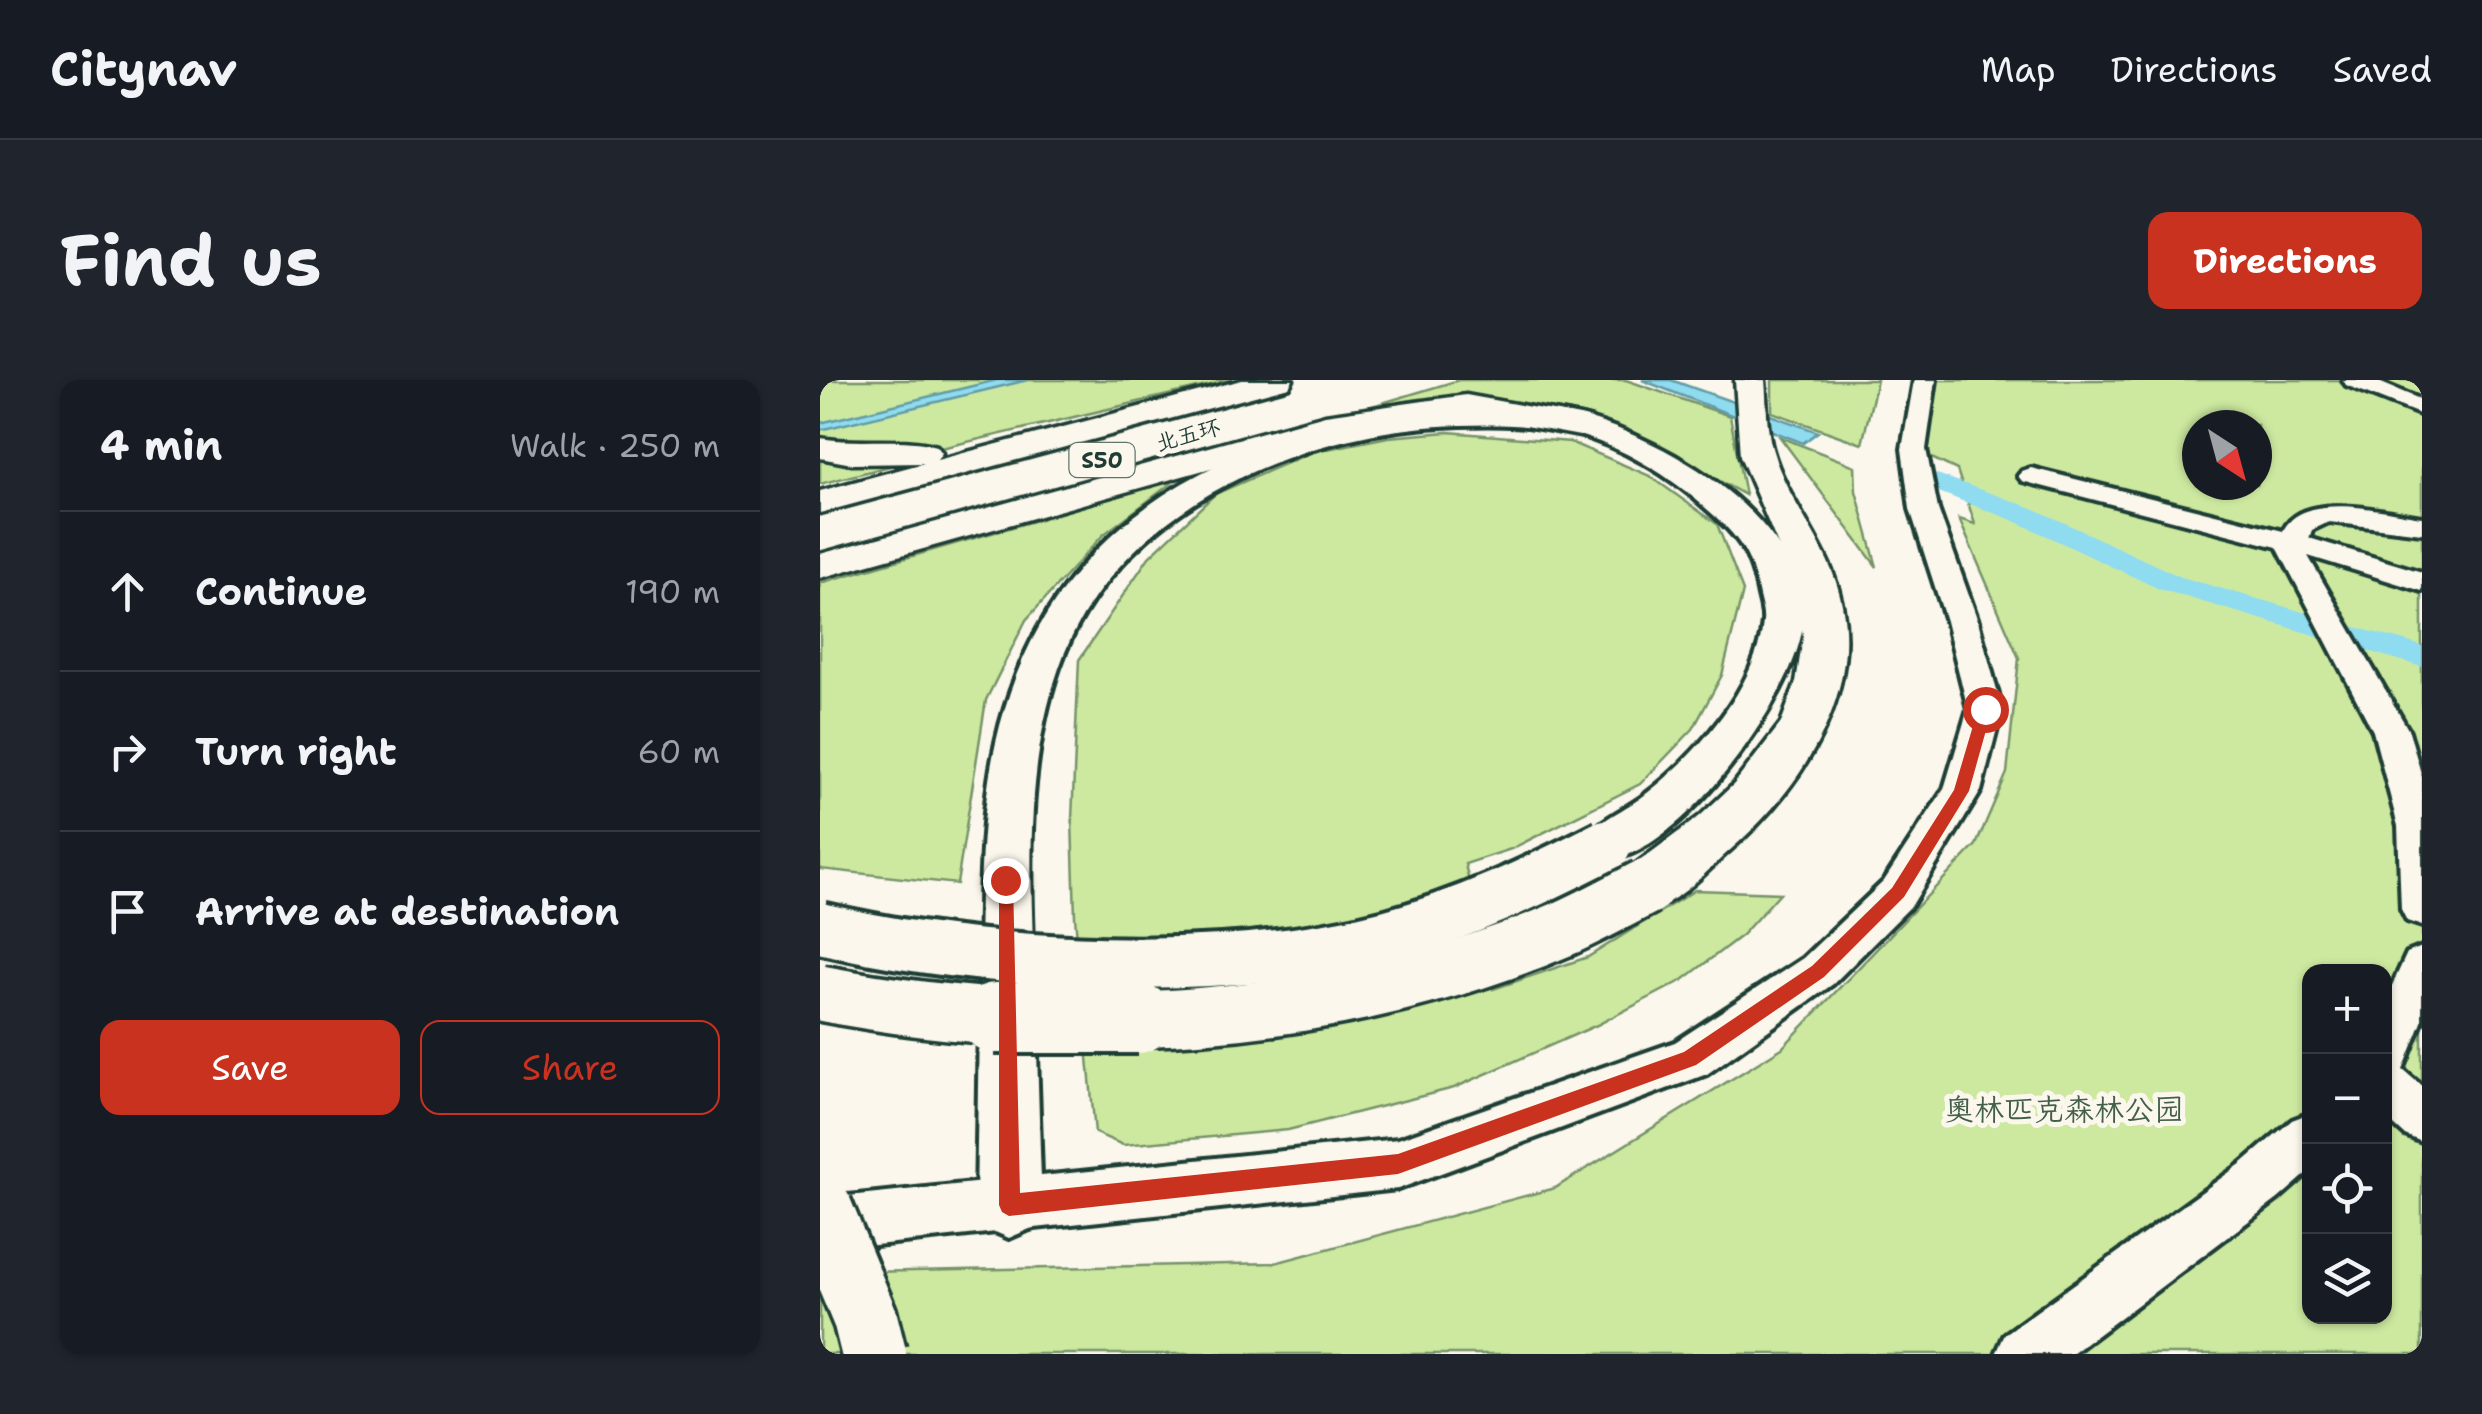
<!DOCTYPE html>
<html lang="en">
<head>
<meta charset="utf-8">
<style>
  :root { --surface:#171b24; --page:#20242c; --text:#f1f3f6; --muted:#9ea1a6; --line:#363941; --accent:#c8321e }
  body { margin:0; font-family:"Shantell Sans","LXGW WenKai TC",sans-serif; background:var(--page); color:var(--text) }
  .controls { position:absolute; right:30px; bottom:30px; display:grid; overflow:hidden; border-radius:20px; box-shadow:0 2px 8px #0004 }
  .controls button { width:90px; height:90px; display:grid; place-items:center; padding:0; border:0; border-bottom:2px solid var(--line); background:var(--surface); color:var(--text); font:50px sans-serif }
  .compass { position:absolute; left:1362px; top:30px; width:90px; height:90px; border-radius:50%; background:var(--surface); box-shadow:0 2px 8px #0004; rotate:144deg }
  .stop { position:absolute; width:30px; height:30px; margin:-22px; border:8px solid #c8321e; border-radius:50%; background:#fff }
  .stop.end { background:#c8321e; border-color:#fff; box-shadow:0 2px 10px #0008 }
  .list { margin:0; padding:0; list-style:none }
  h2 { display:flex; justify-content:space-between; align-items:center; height:130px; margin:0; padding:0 40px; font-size:42px }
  h2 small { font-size:32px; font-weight:400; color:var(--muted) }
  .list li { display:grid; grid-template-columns:65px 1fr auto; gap:30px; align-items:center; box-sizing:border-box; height:160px; padding:0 40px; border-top:2px solid var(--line) }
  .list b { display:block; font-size:38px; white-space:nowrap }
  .list em { font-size:32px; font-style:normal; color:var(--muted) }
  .actions { display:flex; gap:20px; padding:30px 40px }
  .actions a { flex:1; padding:22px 0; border:2px solid var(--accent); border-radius:20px; text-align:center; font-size:35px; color:var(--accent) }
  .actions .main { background:var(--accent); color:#fff }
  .icon { flex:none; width:55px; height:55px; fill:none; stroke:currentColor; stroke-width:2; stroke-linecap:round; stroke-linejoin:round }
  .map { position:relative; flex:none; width:1602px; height:974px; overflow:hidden; border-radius:20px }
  header { display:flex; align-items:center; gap:60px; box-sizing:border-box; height:140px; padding:0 50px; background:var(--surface); border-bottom:2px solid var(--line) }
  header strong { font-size:48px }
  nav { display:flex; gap:55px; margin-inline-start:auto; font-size:35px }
  .intro { display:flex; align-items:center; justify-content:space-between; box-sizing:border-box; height:240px; padding:0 60px }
  h1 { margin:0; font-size:70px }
  .button { padding:25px 45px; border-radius:20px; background:var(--accent); color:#fff; font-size:35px; font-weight:700 }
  main { display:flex; gap:60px; padding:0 60px }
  aside { flex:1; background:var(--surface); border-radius:20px; box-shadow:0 2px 8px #0004 }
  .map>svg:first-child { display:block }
</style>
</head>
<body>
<header>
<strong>Citynav</strong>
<nav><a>Map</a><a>Directions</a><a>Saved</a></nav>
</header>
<div class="intro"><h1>Find us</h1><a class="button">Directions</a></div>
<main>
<aside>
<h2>4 min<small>Walk · 250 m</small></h2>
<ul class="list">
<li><svg class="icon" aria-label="ahead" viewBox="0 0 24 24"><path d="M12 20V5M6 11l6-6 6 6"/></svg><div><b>Continue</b></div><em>190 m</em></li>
<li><svg class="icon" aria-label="right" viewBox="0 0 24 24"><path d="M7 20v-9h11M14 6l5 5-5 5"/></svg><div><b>Turn right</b></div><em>60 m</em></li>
<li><svg class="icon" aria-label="arrive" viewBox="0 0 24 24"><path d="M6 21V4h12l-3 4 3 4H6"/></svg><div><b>Arrive at destination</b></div></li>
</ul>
<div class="actions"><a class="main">Save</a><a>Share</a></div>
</aside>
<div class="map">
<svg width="1602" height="974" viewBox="0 0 1602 974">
  <rect width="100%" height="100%" fill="#fbf7ec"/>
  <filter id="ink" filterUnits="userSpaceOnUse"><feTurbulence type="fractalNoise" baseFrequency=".01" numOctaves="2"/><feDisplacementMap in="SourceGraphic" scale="20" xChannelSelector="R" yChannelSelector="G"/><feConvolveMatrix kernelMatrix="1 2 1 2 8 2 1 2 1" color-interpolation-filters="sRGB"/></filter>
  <g filter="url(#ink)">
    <g fill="#cde9a0" stroke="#76936a" stroke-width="2.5" fill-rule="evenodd">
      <polygon points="0,0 412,0 70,80 86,82 0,104"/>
      <path d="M 639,0 L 806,0 L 910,36 L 925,115 C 829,61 733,11 619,17 C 593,18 567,25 542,29 Z"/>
      <polygon points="952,0 1057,0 1042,64 952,32"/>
      <path d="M 1118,0 L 1602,0 L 1602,974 L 0,974 L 0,893 L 455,883 L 735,808 L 962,668 L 1156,465 L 1187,393 L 1199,278 L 1139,139 L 1155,144 L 1137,90 L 1103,74 L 1106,30 ZM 1377,45 L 1437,45 L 1437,105 L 1377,105 ZM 1490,592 L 1564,592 L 1564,936 L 1490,936 Z"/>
      <polygon points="628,52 750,62 830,96 897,144 923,211 902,295 873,349 820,404 691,469 645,484 673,609 768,577 875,510 960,513 922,555 863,600 777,645 634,708 468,750 303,765 275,753 255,537 252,439 259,280 329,177 395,114 492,72 568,57"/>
      <polygon points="960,57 1035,86 1036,111 1057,187"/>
      <polygon points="357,99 283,155 206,240 166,320 137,504 0,489 0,203"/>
    </g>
    <g fill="#8fdbf0" stroke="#629ca5" stroke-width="2.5">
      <polygon points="177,0 208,0 0,50 0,43"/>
      <polygon points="822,0 851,0 998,52 983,63"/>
    </g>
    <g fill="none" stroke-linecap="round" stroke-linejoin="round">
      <polygon fill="#8fdbf0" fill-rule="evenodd" points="1117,94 1215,129 1361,197 1602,266 1602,287 1339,209 1195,141 1108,108 1104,102"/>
      <g stroke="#1f3d34" stroke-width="8">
        <g id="minor">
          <polygon points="1094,0 1116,0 1106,69 1118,129 1158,241 1182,329 1161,411 1092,525 1013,604 887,694 578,809 28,868 0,859 0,807 28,816 578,759 855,662 983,578 1064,501 1124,409 1148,329 1126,241 1090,129 1082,69"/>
          <polygon points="1523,0 1554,0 1602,20 1602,35 1526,5"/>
          <path d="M 1211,88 L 1463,151 C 1483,109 1565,132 1602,137 L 1602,153 L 1509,142 L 1492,150 L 1489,158 L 1602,192 L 1602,211 L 1488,176 L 1589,351 L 1602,397 L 1602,546 L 1587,541 L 1581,529 L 1578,446 L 1553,351 L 1457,167 L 1202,101 L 1198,96 L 1202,91 Z"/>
          <polygon points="1602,567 1602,642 1583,690 1602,706 1602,762 1585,755 1564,736 1564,623 1587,573"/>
          <polygon points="1490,733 1490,791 1458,819 1252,974 1176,974 1185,954 1422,783 1472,740"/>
        </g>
      </g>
      <g stroke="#1f3d34" stroke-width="8">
        <path id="major" d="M 668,26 C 701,27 735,30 766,38 C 851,62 983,139 983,240 C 982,310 844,502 769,478 L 761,465 C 774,442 801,432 822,417 C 872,380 937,308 943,242 C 944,233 941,225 939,216 C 931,174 921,159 888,130 C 851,96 801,66 752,53 C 716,44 677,44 640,45 C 481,49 295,127 239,288 C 203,392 211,507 215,616 C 218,686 219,755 222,825 L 212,848 L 189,858 L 166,848 L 156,825 C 157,752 159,679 159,606 C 160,514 158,416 185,328 C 250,111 460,31 668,26 Z"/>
      </g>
      <g stroke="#1f3d34" stroke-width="7">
        <g id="highway">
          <path d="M 422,0 L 473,0 L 469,7 L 0,133 L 0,111 L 104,83 L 32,84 L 0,78 L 0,58 C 39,65 80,56 117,66 L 122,73 L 117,80 Z"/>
          <path d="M 915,0 L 945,0 C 947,23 946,46 952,68 C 964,112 995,149 1012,191 C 1055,297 987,405 908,472 C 888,490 856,526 828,529 C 821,529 813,525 806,523 L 798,507 L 806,491 L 880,436 L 914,404 L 961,343 L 976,302 L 983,257 L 977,209 L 920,76 Z"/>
          <polygon points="646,15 760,36 772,39 777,46 772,53 760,56 646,35 508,55 0,198 0,174 505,35"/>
        </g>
      </g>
      <use href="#minor" fill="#fbf7ec" fill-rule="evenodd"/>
      <use href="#major" fill="#fbf7ec" fill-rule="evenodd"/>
      <use href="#highway" fill="#fbf7ec" fill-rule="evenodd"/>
      <g stroke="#1f3d34" stroke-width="58" stroke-linecap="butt">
        <path id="major-bridge-far1" d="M 0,548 C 166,587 403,598 568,555 C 644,535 716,501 786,465"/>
      </g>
      <g stroke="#1f3d34" stroke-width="71" stroke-linecap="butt">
        <polyline id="major-bridge" points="0,829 45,938 54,974"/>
      </g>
      <g stroke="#1f3d34" stroke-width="62" stroke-linecap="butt">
        <path id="highway-bridge-far1" d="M 0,613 C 245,660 513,648 745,548 C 772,536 799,521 826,507"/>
      </g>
      <g stroke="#1f3d34" stroke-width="78" stroke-linecap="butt">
        <polyline id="highway-bridge" points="175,638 318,638"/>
      </g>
      <use href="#major-bridge-far1" stroke="#fbf7ec" stroke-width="50"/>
      <use href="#major-bridge" stroke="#fbf7ec" stroke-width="64"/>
      <use href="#highway-bridge-far1" stroke="#fbf7ec" stroke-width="55"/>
      <use href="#highway-bridge" stroke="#fbf7ec" stroke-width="70"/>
    </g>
  </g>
  <polygon fill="#c8321e" points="1165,324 1172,329 1149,411 1084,517 1004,597 876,685 578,794 189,836 182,832 179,825 179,495 185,493 193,500 200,813 578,774 864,672 992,586 1072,508 1134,410 1158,329"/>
  <g text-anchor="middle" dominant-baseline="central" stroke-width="10" stroke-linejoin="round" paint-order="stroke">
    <g font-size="22" fill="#1f3d34" stroke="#fbf7ec">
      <text transform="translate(368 55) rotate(-16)">北五环</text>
    </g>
    <rect fill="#fbf7ec" stroke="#61756b" stroke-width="2.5" x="249.5" y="63" width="65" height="34" rx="8"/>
    <g font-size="22" font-weight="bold" fill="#1f3d34">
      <text x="282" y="80">S50</text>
    </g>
    <g font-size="30" fill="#425f4a" stroke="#fbf7ec">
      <text x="1244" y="729">奥林匹克森林公园</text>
    </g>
  </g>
</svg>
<div class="controls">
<button>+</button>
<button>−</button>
<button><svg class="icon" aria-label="locate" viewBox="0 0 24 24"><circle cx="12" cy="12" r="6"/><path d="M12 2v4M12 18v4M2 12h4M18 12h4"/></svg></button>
<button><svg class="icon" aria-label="layers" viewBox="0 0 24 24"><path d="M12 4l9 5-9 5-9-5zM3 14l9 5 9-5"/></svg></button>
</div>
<svg class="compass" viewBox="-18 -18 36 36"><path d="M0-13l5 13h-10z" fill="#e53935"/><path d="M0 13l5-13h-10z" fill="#9ea1a6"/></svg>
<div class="stop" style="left:1165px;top:329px"></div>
<div class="stop end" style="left:185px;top:500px"></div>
</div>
</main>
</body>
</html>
